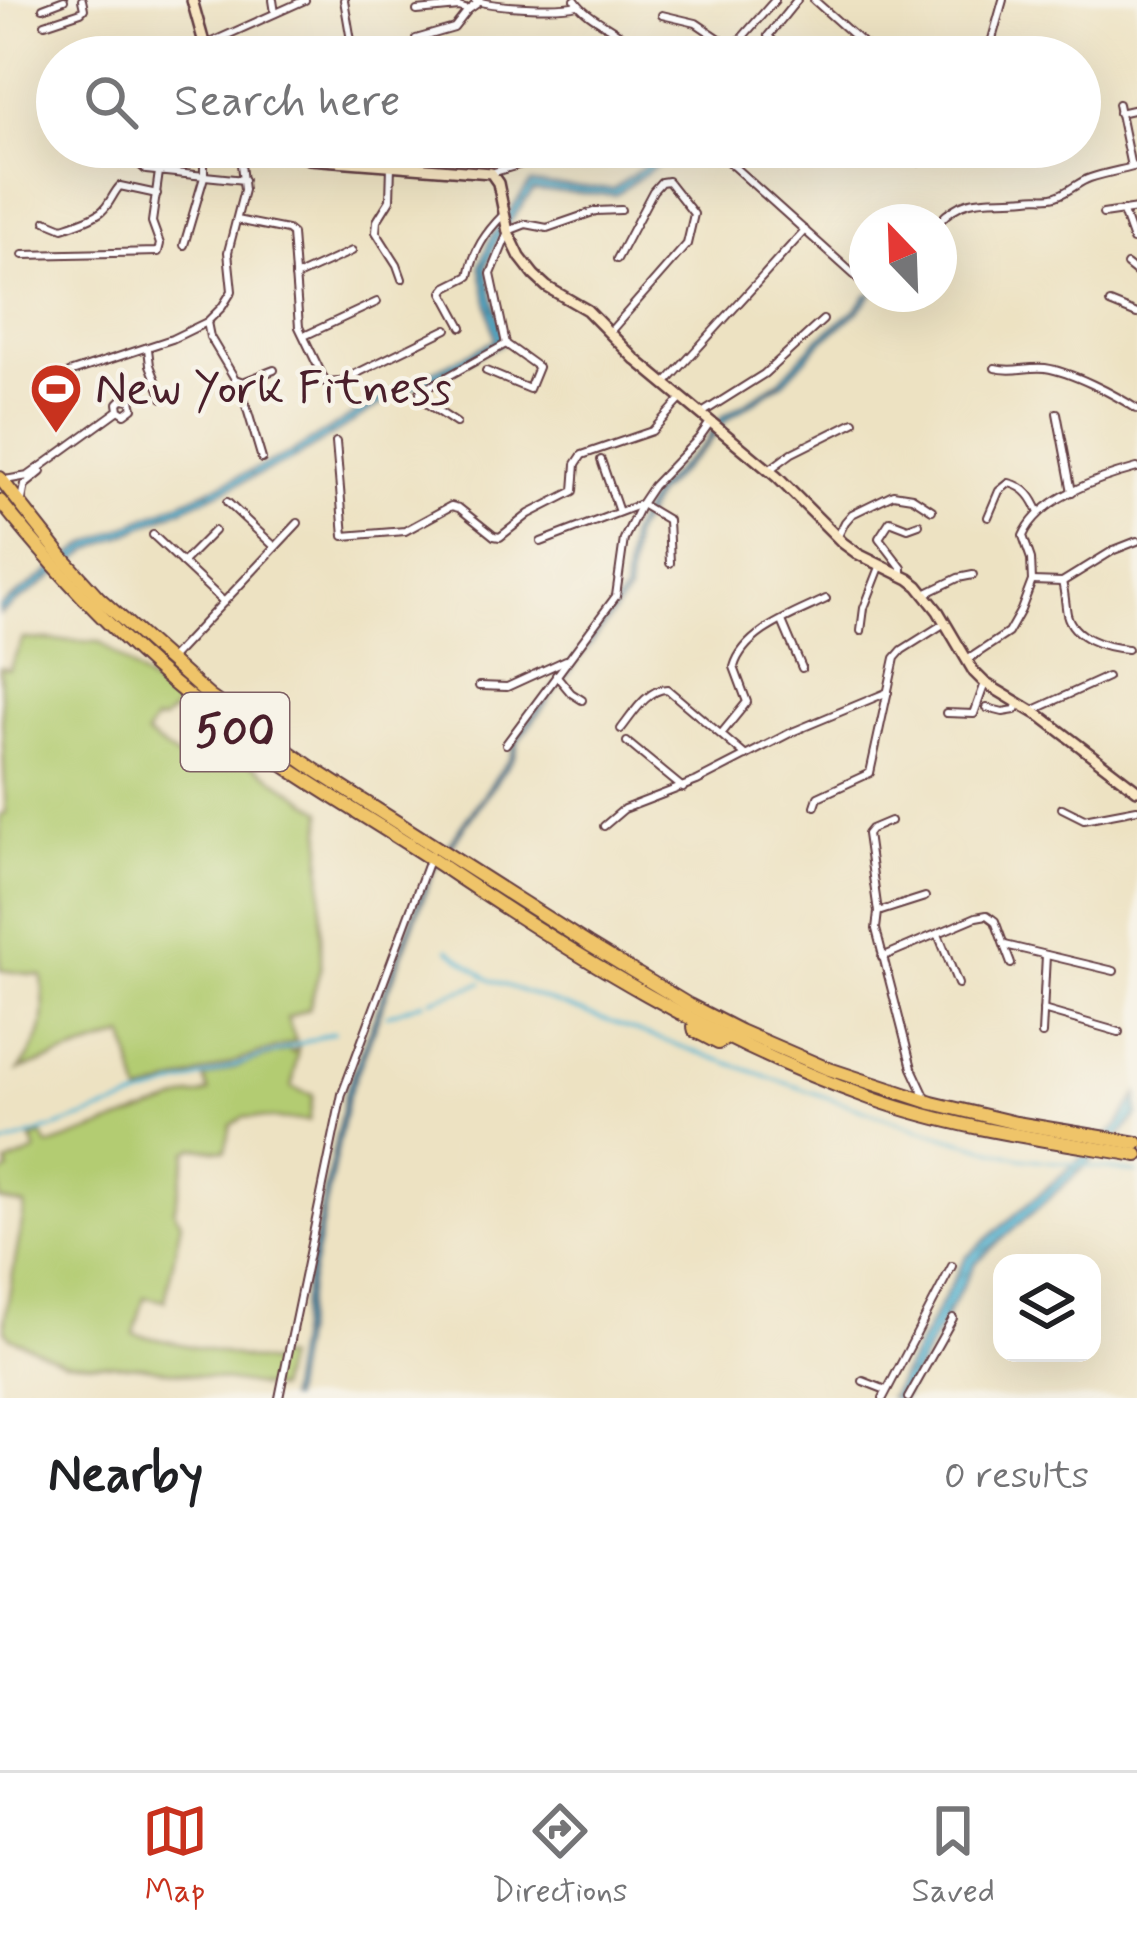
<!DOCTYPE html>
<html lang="en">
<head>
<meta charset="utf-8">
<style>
  :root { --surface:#fff; --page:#f2f2f2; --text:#202124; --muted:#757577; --line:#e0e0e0; --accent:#c8321e }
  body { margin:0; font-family:Mynerve,sans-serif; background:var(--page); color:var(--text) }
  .controls { position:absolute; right:36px; bottom:36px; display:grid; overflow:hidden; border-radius:24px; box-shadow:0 12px 48px #0002 }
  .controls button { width:108px; height:108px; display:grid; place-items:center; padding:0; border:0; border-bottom:3px solid var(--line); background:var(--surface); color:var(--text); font:60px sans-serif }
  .compass { position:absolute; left:849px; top:204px; width:108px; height:108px; border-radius:50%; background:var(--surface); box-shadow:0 12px 48px #0002; rotate:337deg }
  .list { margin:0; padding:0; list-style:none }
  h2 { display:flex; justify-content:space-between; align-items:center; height:156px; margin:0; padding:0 48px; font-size:51px }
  h2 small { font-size:39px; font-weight:400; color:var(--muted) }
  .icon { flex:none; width:66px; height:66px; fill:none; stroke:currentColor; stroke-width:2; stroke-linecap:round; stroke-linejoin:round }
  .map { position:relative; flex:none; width:1137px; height:1398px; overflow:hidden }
  .search { position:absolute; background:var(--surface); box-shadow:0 12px 48px #0002; left:36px; right:36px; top:36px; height:132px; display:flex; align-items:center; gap:30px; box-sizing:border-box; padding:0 42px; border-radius:66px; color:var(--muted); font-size:45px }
  .sheet { height:372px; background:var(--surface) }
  nav { display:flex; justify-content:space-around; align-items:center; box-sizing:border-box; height:168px; border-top:3px solid var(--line); background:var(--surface); font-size:33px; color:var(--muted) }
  nav a { display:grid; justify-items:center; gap:6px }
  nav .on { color:var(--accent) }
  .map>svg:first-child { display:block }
</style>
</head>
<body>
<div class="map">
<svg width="1137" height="1398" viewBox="0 0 1137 1398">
  <defs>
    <pattern id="water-ripples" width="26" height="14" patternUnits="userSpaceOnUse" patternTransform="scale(3)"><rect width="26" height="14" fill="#53b4d2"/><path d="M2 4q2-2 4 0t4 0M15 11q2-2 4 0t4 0" fill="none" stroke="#4792ab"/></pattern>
  </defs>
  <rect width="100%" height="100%" fill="#f7f3e8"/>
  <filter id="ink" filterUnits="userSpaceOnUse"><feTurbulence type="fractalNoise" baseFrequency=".00833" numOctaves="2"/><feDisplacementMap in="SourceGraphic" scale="24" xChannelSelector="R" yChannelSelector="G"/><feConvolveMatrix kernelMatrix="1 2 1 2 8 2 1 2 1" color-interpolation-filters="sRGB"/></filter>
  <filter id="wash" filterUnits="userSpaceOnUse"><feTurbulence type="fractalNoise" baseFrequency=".004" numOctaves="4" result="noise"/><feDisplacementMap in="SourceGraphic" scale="48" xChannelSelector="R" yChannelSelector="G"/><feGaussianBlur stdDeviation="2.7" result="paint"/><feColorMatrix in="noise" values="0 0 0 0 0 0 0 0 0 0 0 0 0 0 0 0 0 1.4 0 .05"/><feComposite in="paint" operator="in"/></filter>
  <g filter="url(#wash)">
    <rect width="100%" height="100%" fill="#ede2c2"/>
    <g fill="#b3cc72" stroke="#7e764e" stroke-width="3">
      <path d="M 23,639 L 100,642 L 179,706 L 163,720 L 155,721 L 146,735 L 178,758 L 205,733 L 322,811 L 321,965 L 309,1009 L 287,1018 L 296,1041 L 140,1095 L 125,1036 L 19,1070 C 47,1034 45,1019 42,976 L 0,970 L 0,815 L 6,814 L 0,667 L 9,669 Z"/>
      <polygon points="298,1048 292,1088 313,1095 309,1121 245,1117 231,1125 225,1151 194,1148 188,1151 174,1211 181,1222 165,1301 144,1297 134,1334 268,1363 278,1357 285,1358 277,1389 140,1366 63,1361 10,1337 5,1331 5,1318 25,1206 0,1200 0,1175 9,1171 7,1164 36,1151 31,1139 42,1135 48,1146 191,1096 198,1096 209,1092 204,1078 289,1049 292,1053"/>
    </g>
    <g fill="url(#water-ripples)" stroke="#4e6a7e" stroke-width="3">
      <polygon points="671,147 677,147 673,153 616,195 533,190 497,240 486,267 503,343 383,403 294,459 90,550 0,614 0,607 87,544 291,453 380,398 495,340 480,265 491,237 530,183 613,189"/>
      <polygon points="867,294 872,294 858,312 821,342 785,381 725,421 708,444 657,494 633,537 628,594 519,740 515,755 434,870 348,1098 306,1304 291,1398 287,1398 302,1304 345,1095 431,869 512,754 515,739 624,593 629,536 654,491 706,442 721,418 778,382 818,339 856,309"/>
      <polygon points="1137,1095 1137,1116 1122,1134 975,1263 902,1398 890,1398 966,1257 1116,1128"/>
    </g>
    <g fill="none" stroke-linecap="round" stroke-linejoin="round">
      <g stroke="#53b4d2" stroke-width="3">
        <polyline points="448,949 490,980 915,1128 1020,1158 1076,1164"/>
        <polyline points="431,1000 482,983"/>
        <polyline points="387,1015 424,1002"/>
        <polyline points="0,1146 334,1032"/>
        <polyline points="1085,1166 1137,1173"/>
      </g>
    </g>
  </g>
  <g filter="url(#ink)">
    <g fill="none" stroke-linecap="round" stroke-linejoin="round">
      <g stroke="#623c42" stroke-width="10">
        <g id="street">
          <polyline points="273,0 275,13"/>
          <polyline points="344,0 353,52"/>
          <path d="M 475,0 C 492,7 559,10 577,5"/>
          <path d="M 575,0 C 591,24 628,30 640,57"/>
          <polyline points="814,0 878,57"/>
          <polyline points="43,8 64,0"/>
          <polyline points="417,11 459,7 468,10"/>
          <polyline points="662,15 696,23 733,48"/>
          <polyline points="45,24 81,12 84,9 82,0"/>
          <polyline points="416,39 454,28 468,10 478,3"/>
          <polyline points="205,45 305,0"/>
          <polyline points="725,57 775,0"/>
          <polyline points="789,57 768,36 797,0"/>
          <polyline points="987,57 1003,0"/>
          <polyline points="1118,104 1131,167"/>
          <polyline points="1119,113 1137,109"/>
          <polyline points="137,147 137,162 146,170 244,180"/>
          <polyline points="712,147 861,281"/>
          <polyline points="897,147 919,162 934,147"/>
          <polyline points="372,163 374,147"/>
          <polyline points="391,165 390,200 377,221 376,232 397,265 402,279"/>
          <polyline points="491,173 525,163 553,147"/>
          <polyline points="1123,212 1133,240"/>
          <polyline points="1103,214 1137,209"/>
          <polyline points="237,220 287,230 292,234 299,327 326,383 339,382 447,329"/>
          <path d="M 46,221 L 63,228 C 75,224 92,219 102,211 C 110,204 113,193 120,186 L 157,194"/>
          <path d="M 939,222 C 965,192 992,202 1027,198 C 1038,196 1046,199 1056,196 C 1069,192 1078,182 1090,178 C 1105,173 1122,170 1137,166"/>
          <polyline points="508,231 526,224 547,228 596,211 621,210"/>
          <polyline points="184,245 204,177 204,147"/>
          <polyline points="23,255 158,252 160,244 152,222 159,172"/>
          <polyline points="1127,265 1137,273"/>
          <polyline points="295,277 352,251"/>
          <polyline points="1110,303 1137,314"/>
          <polyline points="207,322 210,337 235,379 243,382 274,370"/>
          <path d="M 462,327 L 443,292 L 447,287 L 469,276 C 474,250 485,233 504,214"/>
          <polyline points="609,333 687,244 694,214 668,181 661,182 653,191 617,259"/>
          <polyline points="304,336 377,302"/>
          <polyline points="148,349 150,365 163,398"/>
          <path d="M 995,368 C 1013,373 1027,366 1045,368 C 1072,372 1114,394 1137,409"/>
          <polyline points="486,371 529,389 538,367 506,344 491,274 507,235"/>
          <polyline points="67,377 69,373 172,339 207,322 222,307 232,291 228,252 244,190 239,147"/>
          <polyline points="239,382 262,459"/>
          <polyline points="666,383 805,230"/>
          <polyline points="702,413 764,374 823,320"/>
          <polyline points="1057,413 1072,492"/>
          <polyline points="456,423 420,399 420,392 506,344"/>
          <polyline points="336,442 344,536 405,531 451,506 459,508 494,536 500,537 529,514 574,491 576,464 582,455 652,431 682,398"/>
          <polyline points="601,460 619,512"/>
          <polyline points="769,470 792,453 854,422"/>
          <polyline points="5,480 28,476 119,410 118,403 122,399 131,400 133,408 125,414 119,410"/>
          <polyline points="227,502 275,547"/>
          <polyline points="21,505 25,485 41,472"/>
          <path d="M 988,517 L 999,491 L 1009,483 C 1026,487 1033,498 1039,513"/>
          <polyline points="153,535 224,602"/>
          <polyline points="838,536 845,522 852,514 893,494 912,497 932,510"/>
          <polyline points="541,542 641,504 668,520 670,563"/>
          <polyline points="182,563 214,531"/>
          <polyline points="902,576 902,568 879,538 890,521 908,528 919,524"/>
          <polyline points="1032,581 1062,582 1114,550 1137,541"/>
          <path d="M 1062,582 C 1065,593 1065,603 1067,614 C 1073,638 1104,647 1127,649"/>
          <polyline points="925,594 958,578 973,575"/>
          <polyline points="782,621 802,668"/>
          <polyline points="861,631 864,608 880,567"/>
          <polyline points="173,656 298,523"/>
          <path d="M 967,660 L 1008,633 L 1021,610 L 1032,581 L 1031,559 L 1023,536 C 1040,497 1099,478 1137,468"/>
          <polyline points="556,675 571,693 582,700"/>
          <polyline points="479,686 507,687 566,660"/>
          <polyline points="987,708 1003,712 1015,710 1018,702"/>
          <polyline points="1034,710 1107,677"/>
          <polyline points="946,713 974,714 985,683"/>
          <path d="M 621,729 C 633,714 647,689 667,689 L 746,756"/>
          <path d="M 721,734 L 747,702 L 734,667 C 744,631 796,614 826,599"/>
          <polyline points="627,742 683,788"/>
          <polyline points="506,744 616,596 624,539 641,504 653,486 699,438 711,421"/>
          <polyline points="815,806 818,797 870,773 895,658 902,650 945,623"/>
          <polyline points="1062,808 1084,819 1137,809"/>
          <polyline points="890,821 871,829 867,834 878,912 876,929 912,1068 925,1096"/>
          <polyline points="604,826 624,809 697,781 792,732 888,692"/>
          <polyline points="878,912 925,897"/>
          <polyline points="938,934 958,984"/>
          <polyline points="1005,945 1114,971"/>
          <polyline points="882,957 976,917 987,915 995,921 1011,964"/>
          <polyline points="1043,1010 1119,1032"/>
          <polyline points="1042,1034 1046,955"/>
          <polyline points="863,1381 886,1390"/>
          <polyline points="279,1398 342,1094 429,860"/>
          <polyline points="883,1398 952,1266"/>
          <polyline points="908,1398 953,1318"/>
        </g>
      </g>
      <g stroke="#623c42" stroke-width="14">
        <g id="secondary">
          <polyline points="192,0 208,57"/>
          <polyline points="276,147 309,159 491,173 498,183 508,232 520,257 534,275 547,287 587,310 635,359 777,477 843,543 858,554 909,579 918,586 938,611 974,672 985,683 1042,717 1137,790"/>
        </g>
      </g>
      <g stroke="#623c42" stroke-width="16">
        <g id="primary">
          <polyline points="0,478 62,557 99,598 210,697 315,770 588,944 689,1005 740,1031 826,1068 932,1103 1016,1123 1137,1143"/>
          <path d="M 0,501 C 69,587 143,665 233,730 C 299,779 371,819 439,864 C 575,956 715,1043 870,1098 C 956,1129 1047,1140 1137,1155"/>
          <polyline points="694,1027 695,1031 718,1043 727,1038"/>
        </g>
      </g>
      <use href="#street" stroke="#fff" stroke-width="6"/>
      <use href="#secondary" stroke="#f9e7c3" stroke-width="9"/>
      <use href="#primary" stroke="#efc469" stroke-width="12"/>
    </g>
  </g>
  <defs>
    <g id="stadium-pin" transform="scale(2.7)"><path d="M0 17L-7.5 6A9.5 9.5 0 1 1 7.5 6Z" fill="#c8321e" stroke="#f7f3e8"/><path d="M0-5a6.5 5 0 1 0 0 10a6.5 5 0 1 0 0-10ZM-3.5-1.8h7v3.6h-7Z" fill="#fff"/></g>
  </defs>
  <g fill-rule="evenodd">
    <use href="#stadium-pin" x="56" y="389"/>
  </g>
  <g text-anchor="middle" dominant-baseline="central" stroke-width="9" stroke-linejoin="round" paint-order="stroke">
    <rect fill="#f7f3e8" stroke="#7e5f64" stroke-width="3" x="181" y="693" width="108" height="78" rx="9"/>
    <g font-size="45" font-weight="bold" fill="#4a1f2b">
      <text x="235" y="732">500</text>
    </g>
    <g font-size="48" fill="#4a1f2b" stroke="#f7f3e8" text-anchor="start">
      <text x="95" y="389">New York Fitness</text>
    </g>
  </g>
</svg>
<div class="controls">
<button><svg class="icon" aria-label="layers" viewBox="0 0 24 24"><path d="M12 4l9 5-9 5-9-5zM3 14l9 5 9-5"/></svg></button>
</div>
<svg class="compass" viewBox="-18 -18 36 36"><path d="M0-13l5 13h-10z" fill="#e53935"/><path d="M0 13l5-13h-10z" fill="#757577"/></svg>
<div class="search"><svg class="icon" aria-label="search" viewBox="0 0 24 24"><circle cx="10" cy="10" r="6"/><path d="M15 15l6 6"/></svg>Search here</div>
</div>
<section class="sheet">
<h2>Nearby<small>0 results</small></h2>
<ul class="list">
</ul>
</section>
<nav>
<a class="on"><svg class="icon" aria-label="map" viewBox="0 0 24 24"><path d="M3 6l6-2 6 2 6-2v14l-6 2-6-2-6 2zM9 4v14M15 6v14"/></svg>Map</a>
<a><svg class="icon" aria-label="directions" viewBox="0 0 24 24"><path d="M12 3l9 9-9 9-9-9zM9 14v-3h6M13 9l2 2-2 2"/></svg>Directions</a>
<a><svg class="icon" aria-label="saved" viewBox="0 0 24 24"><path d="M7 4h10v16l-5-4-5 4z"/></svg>Saved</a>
</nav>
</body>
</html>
